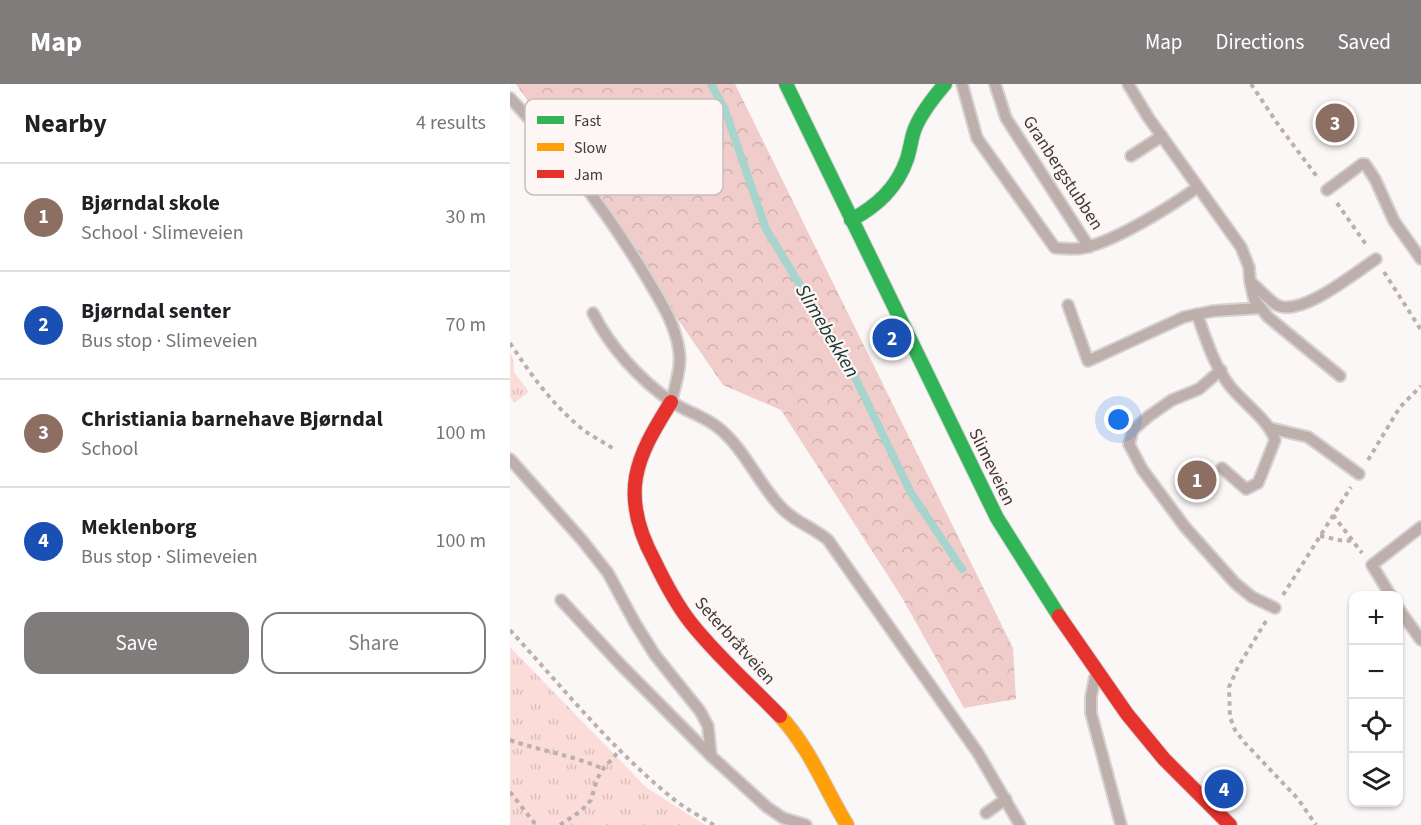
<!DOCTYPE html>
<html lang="en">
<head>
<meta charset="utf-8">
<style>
  :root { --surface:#fff; --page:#f2f2f2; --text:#202124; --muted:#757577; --line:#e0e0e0; --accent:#807c7c }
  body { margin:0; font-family:"Source Sans 3",sans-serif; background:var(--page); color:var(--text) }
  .controls { position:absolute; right:18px; bottom:18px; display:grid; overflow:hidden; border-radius:12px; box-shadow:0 2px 4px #0004 }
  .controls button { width:54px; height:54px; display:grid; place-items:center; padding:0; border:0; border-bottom:2px solid var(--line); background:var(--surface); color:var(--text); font:30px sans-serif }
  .you { position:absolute; left:609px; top:336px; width:21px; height:21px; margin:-15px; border:4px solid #fff; border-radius:50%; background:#1a73e8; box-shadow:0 0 0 9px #1a73e833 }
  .badge { display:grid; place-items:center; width:39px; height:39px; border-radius:50%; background:var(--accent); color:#fff; font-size:20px; font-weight:700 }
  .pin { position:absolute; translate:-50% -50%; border:3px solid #fff; box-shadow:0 2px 6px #0006 }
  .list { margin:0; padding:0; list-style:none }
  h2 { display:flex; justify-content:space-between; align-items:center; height:78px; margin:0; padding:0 24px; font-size:26px }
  h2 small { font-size:20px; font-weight:400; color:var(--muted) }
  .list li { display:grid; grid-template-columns:39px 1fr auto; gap:18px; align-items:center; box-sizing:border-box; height:108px; padding:0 24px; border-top:2px solid var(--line) }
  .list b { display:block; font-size:22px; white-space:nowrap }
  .list p { margin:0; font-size:20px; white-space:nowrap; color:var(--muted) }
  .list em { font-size:20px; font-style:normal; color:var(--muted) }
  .actions { display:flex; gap:12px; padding:18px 24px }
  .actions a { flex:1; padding:14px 0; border:2px solid var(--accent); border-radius:18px; text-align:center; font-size:21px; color:var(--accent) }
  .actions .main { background:var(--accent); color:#fff }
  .icon { flex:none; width:33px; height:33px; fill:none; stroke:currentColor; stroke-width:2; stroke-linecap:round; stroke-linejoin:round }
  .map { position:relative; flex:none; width:911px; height:741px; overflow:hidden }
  header { display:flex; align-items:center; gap:36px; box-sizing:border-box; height:84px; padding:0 30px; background:var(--accent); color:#fff }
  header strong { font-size:28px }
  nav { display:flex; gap:33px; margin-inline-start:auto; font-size:21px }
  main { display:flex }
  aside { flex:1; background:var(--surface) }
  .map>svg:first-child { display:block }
</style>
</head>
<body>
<header>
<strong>Map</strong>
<nav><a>Map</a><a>Directions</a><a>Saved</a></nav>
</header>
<main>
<aside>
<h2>Nearby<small>4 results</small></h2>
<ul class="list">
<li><span class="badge" style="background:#8d6e63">1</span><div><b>Bjørndal skole</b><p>School · Slimeveien</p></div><em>30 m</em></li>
<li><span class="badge" style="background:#1a4fb4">2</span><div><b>Bjørndal senter</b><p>Bus stop · Slimeveien</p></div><em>70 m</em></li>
<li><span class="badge" style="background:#8d6e63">3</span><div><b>Christiania barnehave Bjørndal</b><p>School</p></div><em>100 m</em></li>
<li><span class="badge" style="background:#1a4fb4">4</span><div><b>Meklenborg</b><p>Bus stop · Slimeveien</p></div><em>100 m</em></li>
</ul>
<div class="actions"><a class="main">Save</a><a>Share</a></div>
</aside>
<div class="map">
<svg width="911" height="741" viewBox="0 0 911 741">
  <defs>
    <pattern id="forest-crowns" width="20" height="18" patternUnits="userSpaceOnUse" patternTransform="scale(1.5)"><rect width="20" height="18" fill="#f0cdca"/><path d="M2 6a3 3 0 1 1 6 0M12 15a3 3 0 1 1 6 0" fill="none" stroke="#cfb1ae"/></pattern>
    <pattern id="park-tufts" width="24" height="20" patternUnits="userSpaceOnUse" patternTransform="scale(1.5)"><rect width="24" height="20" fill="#fcdcd9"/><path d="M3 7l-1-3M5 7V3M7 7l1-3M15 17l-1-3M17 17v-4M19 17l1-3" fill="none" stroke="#d9bebb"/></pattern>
  </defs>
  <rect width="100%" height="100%" fill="#fcf7f7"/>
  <polygon fill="url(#forest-crowns)" points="6,0 225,0 503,564 506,615 454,624 391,512 271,326 213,301"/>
  <g fill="url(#park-tufts)">
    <polygon points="0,269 3,274 4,288 19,308 4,319 0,313"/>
    <polygon points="0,563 137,704 195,741 0,741"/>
  </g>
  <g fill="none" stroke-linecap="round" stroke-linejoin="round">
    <polyline stroke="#a7d5ce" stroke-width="8" points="201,0 215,26 256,145 342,287 401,409 452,485"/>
    <g stroke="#d5d2d2" stroke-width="14">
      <g id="lane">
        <path d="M 452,0 L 467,54 L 545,164 C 554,164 564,166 573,164 C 606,157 660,123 688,103"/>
        <polyline points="485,0 496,34 579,163"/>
        <path d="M 618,0 L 638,33 L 731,163 L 739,183 L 740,197 C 747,203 761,219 769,222 C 794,231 846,188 866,175"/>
        <path d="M 0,14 C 53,70 99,130 138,196 C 151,218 166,241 169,267 C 172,282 165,301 162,316"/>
        <polyline points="621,72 652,52"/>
        <polyline points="817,106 852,80 855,80 865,95 884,137 911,175"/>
        <polyline points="740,197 744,215 758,233 830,292"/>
        <polyline points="558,221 578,277 674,233 703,227 751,224"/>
        <path d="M 83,229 C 100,263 130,296 162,318 C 175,327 193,332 206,342 C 233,362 247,397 269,421 C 282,437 303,443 318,456 L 468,669 L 510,741"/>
        <path d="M 687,230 C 696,255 704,282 720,302 C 734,320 758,335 765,356 L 748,399 L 736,405 L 712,384"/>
        <polyline points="711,286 689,305 662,316 639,332 623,346 619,360 632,385 675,443 725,499 742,513 765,524"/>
        <polyline points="760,344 798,353 849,390"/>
        <polyline points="0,375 72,456 98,489 125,539 145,571 190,627 198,642 201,672"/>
        <polyline points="881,512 862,481 911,443"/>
        <polyline points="51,516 110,580 201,672 257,723 273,734 296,741"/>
        <polyline points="888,524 911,556"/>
        <polyline points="585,593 581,613 581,629 611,741"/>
        <polyline points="476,729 496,715"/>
      </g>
    </g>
    <g stroke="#d5d2d2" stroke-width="16">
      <g id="fast">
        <polyline points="276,0 487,434 549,532"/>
        <path d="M 341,136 C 367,122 387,104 397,75 C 400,66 401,56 404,47 C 410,30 423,14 435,0"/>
      </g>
    </g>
    <g stroke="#d5d2d2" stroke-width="16">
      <path id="slow" d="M 270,632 C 301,666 314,703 337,741"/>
    </g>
    <g stroke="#d5d2d2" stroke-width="16">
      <g id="jam">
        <path d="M 161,318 C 147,341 131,365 126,393 C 121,422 130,450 144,476 C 155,499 166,520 181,539 C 208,573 241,602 270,632"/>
        <polyline points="549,532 617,630 654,675 720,741"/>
      </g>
    </g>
    <g stroke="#bbb0af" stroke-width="4" stroke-dasharray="4.5 4.5" stroke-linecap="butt">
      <polyline points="741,0 769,42 808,94"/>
      <polyline points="827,119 857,162"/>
      <polyline points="874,188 911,246"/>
      <path d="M 0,259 C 21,291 42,320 71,344 C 82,353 95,358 106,367"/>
      <polyline points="858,376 890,323 911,302"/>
      <polyline points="823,431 852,469"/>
      <path d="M 810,452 C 820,453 833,459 841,456"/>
      <polyline points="773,511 841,403"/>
      <polyline points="756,537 728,583 719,603 720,633 725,646 735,659 788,715 806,741"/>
      <path d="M 0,546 C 52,603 102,665 161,713 C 174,724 190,732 204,741"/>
      <path d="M 0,656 C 30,667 63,671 93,685"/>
      <polyline points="0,708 26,741"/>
      <polyline points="50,741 71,727 81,716 87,695 93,685 110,666"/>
    </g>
    <use href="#lane" stroke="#beafad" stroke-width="10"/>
    <use href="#fast" stroke="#30b455" stroke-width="14"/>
    <use href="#slow" stroke="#ff9f0a" stroke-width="14"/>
    <use href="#jam" stroke="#e5322d" stroke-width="14"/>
  </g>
  <g text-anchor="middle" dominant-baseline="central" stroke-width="4.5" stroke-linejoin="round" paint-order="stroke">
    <g font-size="18" fill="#3e3a3a" stroke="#fef6f5">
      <text transform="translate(553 89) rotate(57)">Granbergstubben</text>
      <text transform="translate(482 383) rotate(64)">Slimeveien</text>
      <text transform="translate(225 557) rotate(48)">Seterbråtveien</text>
    </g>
    <g font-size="20" font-style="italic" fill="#133531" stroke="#fef6f5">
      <text transform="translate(317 247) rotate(59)">Slimebekken</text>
    </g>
  </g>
  <rect x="15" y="15" width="198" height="96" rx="9" fill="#fef6f5" stroke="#c4bebd" stroke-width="1.5"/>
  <rect x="27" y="32" width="27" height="8" fill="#30b455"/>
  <rect x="27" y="59" width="27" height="8" fill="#ff9f0a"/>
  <rect x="27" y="86" width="27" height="8" fill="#e5322d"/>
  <g font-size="16" fill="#3e3a3a">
    <text x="64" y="42">Fast</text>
    <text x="64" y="69">Slow</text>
    <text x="64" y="96">Jam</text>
  </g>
</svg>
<div class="controls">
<button>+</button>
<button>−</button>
<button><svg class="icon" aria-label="locate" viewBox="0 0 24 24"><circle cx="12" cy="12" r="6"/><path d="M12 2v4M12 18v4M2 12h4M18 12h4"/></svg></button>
<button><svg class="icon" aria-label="layers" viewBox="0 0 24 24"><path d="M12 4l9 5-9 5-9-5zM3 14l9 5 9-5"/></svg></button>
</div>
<div class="you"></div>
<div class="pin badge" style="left:687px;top:396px;background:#8d6e63">1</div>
<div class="pin badge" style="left:382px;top:254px;background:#1a4fb4">2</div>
<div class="pin badge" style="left:825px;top:39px;background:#8d6e63">3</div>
<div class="pin badge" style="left:714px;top:705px;background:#1a4fb4">4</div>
</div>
</main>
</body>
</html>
